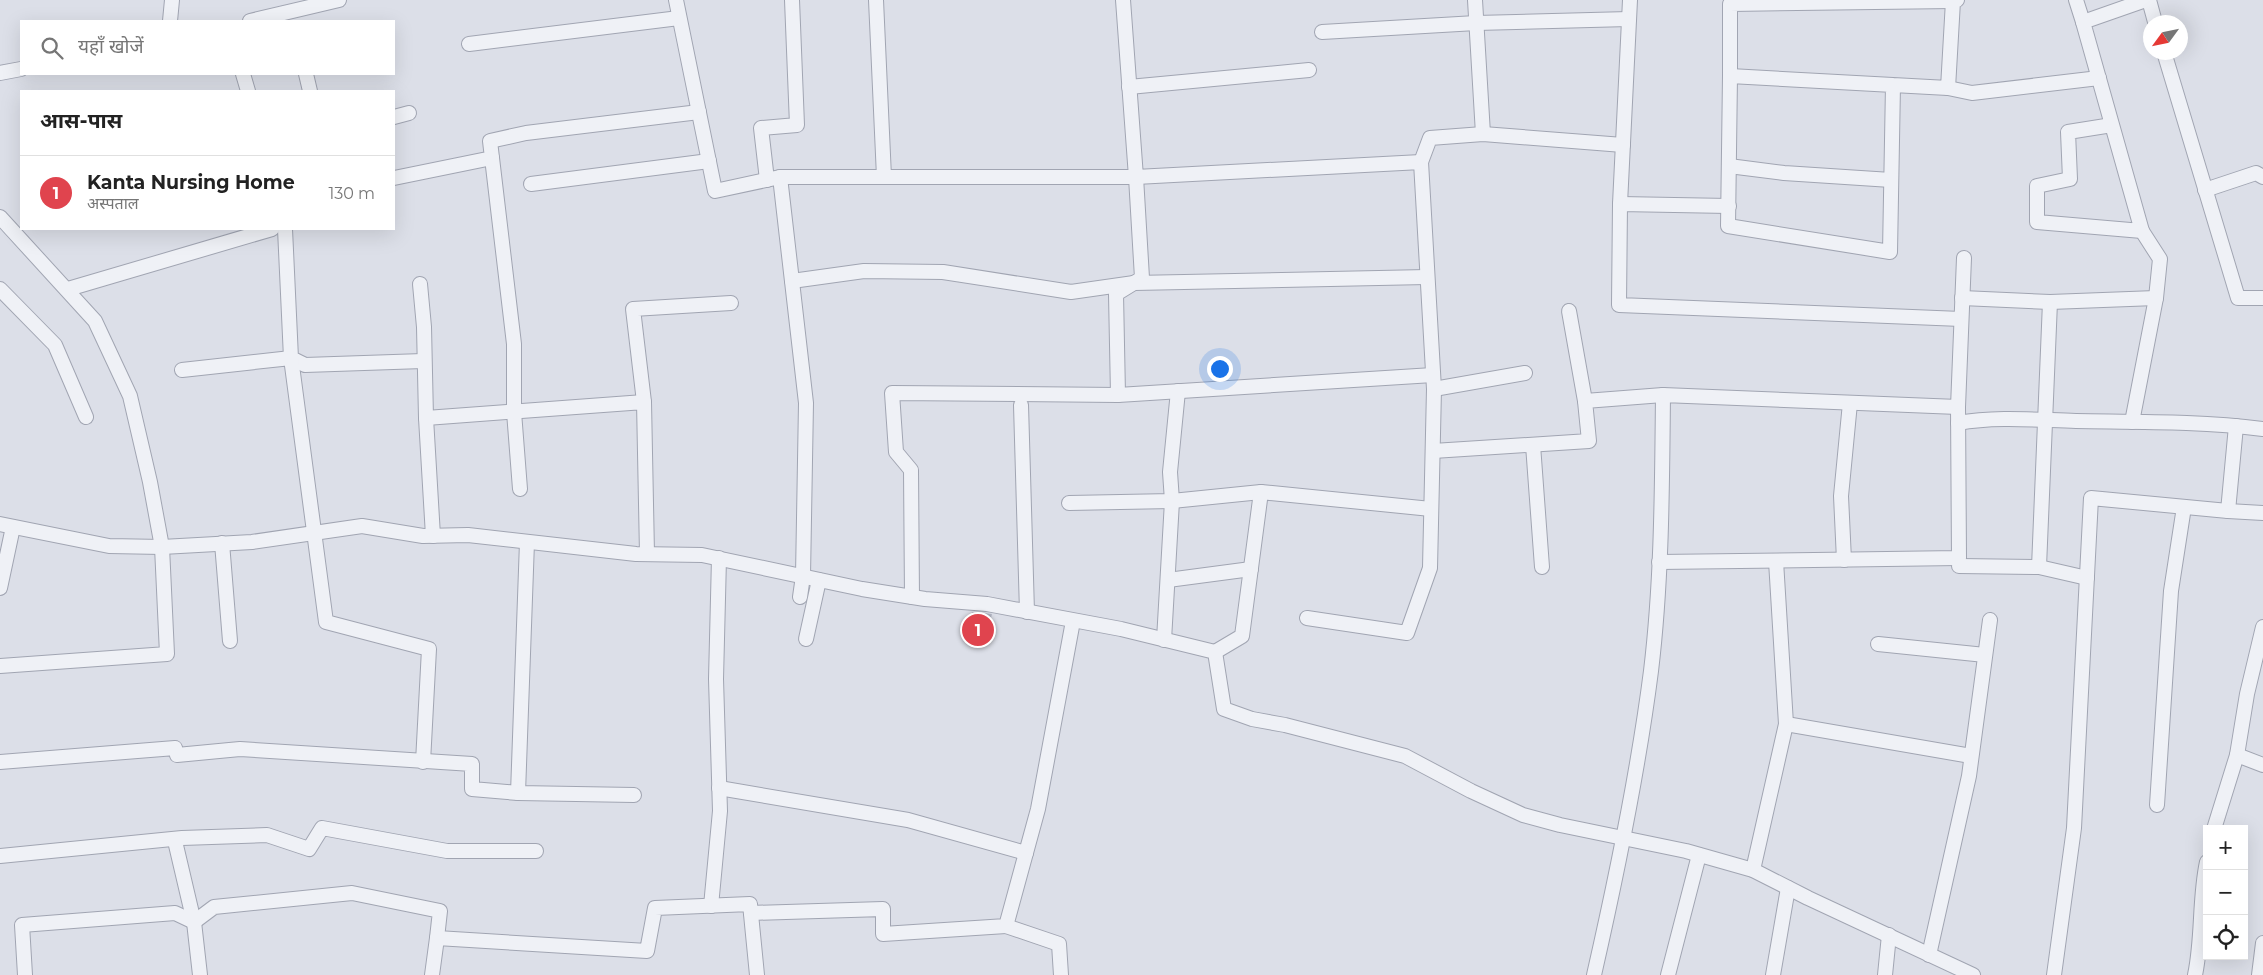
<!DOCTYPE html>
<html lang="hi">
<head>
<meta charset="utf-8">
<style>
  :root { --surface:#fff; --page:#f2f2f2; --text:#222; --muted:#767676; --line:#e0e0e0; --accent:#1a73e8 }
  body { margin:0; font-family:Montserrat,"Noto Sans Devanagari",sans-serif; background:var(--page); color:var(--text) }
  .controls { position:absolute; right:15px; bottom:15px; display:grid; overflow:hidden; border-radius:0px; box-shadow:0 5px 20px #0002 }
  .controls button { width:45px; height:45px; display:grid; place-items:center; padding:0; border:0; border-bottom:1px solid var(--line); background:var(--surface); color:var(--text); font:25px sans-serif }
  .compass { position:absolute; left:2143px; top:15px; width:45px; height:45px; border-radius:50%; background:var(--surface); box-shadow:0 5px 20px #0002; rotate:237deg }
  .you { position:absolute; left:1219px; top:368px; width:18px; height:18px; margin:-12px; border:4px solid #fff; border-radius:50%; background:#1a73e8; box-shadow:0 0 0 8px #1a73e833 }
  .badge { display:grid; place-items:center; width:32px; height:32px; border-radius:50%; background:var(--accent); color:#fff; font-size:16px; font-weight:700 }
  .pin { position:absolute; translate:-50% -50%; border:2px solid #fff; box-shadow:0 1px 5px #0006 }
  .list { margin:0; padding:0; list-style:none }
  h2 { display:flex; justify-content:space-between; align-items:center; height:65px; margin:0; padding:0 20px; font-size:21px }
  h2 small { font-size:16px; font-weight:400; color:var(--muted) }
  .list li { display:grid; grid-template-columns:32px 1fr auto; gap:15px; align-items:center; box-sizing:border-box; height:75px; padding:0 20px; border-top:1px solid var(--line) }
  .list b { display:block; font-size:19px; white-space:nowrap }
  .list p { margin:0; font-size:16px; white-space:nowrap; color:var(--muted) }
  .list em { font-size:16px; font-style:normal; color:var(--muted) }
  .icon { flex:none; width:28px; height:28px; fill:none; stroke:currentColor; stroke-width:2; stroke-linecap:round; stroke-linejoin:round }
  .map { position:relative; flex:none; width:2263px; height:975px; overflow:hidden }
  .search { position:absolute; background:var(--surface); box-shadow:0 5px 20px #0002; left:20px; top:20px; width:375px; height:55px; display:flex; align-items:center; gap:12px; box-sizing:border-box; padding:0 18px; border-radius:0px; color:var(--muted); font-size:19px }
  .panel { position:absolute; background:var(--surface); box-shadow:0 5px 20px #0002; left:20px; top:90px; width:375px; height:140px; border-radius:0px }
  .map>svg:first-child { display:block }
</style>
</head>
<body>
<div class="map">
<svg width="2263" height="975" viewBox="0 0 2263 975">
  <rect width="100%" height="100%" fill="#dcdfe8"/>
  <polygon fill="#b6bac8" points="972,612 992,614 985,643 966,639"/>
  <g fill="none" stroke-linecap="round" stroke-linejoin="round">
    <g stroke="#a1a5b2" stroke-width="16">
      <g id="minor">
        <polyline points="676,0 715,191 780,177 806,403 803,576 800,597"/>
        <polyline points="876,0 884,177"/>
        <polyline points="1123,0 1136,177 1421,162 1434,389 1430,568 1407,633 1307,618"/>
        <polyline points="1475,0 1483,134"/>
        <polyline points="2076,0 2083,22"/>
        <polyline points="2149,0 2155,22"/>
        <polyline points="170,21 172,0"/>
        <polyline points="250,21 339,0"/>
        <polyline points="1322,32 1476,23 1629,19"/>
        <polyline points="469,44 679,18"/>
        <polyline points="2164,52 2238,298 2263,298"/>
        <polyline points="0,73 21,69"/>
        <polyline points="243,74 248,91"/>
        <polyline points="306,74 310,91"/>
        <polyline points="1730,76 1730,4 1953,1"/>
        <polyline points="1893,85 1890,252 1728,226 1730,76 1948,88 1953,1 1957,0"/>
        <polyline points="1129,87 1309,70"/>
        <polyline points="1948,88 1972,93 2099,78"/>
        <polyline points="394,117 409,113"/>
        <polyline points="2112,125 2068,132 2070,179 2037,186 2037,222 2142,231 2083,22 2146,0"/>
        <polyline points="492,158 514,344 514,412 520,489"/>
        <polyline points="1421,162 1430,138 1483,134 1623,145"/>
        <polyline points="1729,166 1784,173 1891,180"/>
        <polyline points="780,177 1136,177 1142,278 1116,294 1118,395 892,393 896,452 911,470 912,597"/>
        <polyline points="394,178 492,158 490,141 526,133 699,112"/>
        <polyline points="767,180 761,128 797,125 792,0"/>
        <polyline points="531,184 709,161"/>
        <polyline points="2205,190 2256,173 2263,177"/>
        <polyline points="1620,204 1630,0"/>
        <polyline points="1729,206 1620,204 1619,305 1961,319"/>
        <polyline points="0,217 95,321 130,396 150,482 162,547 167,654 0,666"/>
        <polyline points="285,229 291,358 305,365 423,361"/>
        <polyline points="792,281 864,271 943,272 1071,292 1134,283 1427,277"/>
        <polyline points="420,284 424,327 426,418"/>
        <polyline points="0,289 55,345 86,417"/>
        <polyline points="68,289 272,229"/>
        <polyline points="1962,298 2050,302 2156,298"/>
        <polyline points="1569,311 1585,401"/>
        <polyline points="182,370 291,358 326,622 429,649 423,762"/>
        <polyline points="1434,389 1525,373"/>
        <polyline points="1118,395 1433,375"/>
        <polyline points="644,402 633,309 731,303"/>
        <polyline points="1021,405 1027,612"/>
        <polyline points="2132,422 2156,298 2160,259 2142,231"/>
        <path d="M 1958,423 C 1996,416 2037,420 2076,421 C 2138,422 2201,421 2263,429"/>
        <polyline points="2236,426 2228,511 2263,513"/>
        <polyline points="1533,445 1542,567"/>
        <polyline points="1433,451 1589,441 1585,401 1663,395"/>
        <polyline points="1069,503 1172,501 1261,492"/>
        <polyline points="0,524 109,546 162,547 252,542 362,526 423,536 468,535 636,554 702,555 862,589 925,599 987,604 1121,629 1215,652 1224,709 1252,719 1285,725 1405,756 1471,791 1523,815 1560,825 1686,851 1753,870 1808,898 1973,975"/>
        <polyline points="433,536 426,418 644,402 647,554"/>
        <polyline points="527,542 518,793 634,795"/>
        <polyline points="222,543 230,641"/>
        <polyline points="1844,560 1841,496 1850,403"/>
        <polyline points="1659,562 1959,558 1958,407"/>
        <polyline points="1959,566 2039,567 2087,578"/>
        <polyline points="2039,567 2050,302"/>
        <polyline points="1168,580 1251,569"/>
        <polyline points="0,588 13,527"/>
        <polyline points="806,639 819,580"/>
        <polyline points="1164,640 1172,501 1170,472 1178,391"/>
        <polyline points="1878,644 1985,655"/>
        <polyline points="1215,652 1242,636 1261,492 1431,509"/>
        <polyline points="1786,724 1971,756"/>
        <polyline points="2237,755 2263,765"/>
        <polyline points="0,762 175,748 177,755 240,749 472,764 472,789 518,793"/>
        <polyline points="719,788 908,820 1026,853"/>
        <polyline points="2157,805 2171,591 2184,507"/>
        <polyline points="2214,829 2237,755 2247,694 2263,627"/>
        <polyline points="175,841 194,922 200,975"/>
        <polyline points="0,856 182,838 267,835 309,849 322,828 447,851 536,851"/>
        <polyline points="1753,870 1786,724 1776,561"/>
        <polyline points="711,906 720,811 716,679 719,558"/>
        <polyline points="751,913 883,909 883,934 1006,926 1038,809 1073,621"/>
        <polyline points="1006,926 1059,944 1061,975"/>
        <polyline points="1929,955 1969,776 1990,620"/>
        <polyline points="25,975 22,925 175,913 194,922 214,907 352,893 440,911 437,938"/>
        <polyline points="432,975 437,938 647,951 655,908 750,904 757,975"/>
        <path d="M 1594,975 C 1617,874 1638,773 1651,671 C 1662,579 1662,487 1663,395 L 1958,407 L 1964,258"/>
        <polyline points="1668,975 1699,855"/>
        <polyline points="1773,975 1788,888"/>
        <polyline points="1885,975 1889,935"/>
        <polyline points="2054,975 2074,828 2091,498 2228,511"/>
        <path d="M 2195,975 C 2203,937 2199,899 2207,862"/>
        <polyline points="2259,975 2263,943"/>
      </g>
    </g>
    <use href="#minor" stroke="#eff1f6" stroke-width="14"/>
  </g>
</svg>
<div class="controls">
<button>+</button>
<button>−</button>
<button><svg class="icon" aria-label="locate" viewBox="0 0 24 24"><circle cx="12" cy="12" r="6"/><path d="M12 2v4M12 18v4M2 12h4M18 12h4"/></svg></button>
</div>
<svg class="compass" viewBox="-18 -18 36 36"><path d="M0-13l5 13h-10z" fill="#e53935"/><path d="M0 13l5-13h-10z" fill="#767676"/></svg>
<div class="you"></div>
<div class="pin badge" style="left:978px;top:630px;background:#e0444e">1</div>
<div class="search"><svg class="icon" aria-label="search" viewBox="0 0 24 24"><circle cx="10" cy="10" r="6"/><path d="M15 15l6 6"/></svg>यहाँ खोजें</div>
<section class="panel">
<h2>आस-पास<small></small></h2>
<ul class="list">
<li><span class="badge" style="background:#e0444e">1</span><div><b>Kanta Nursing Home</b><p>अस्पताल</p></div><em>130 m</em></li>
</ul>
</section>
</div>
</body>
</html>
